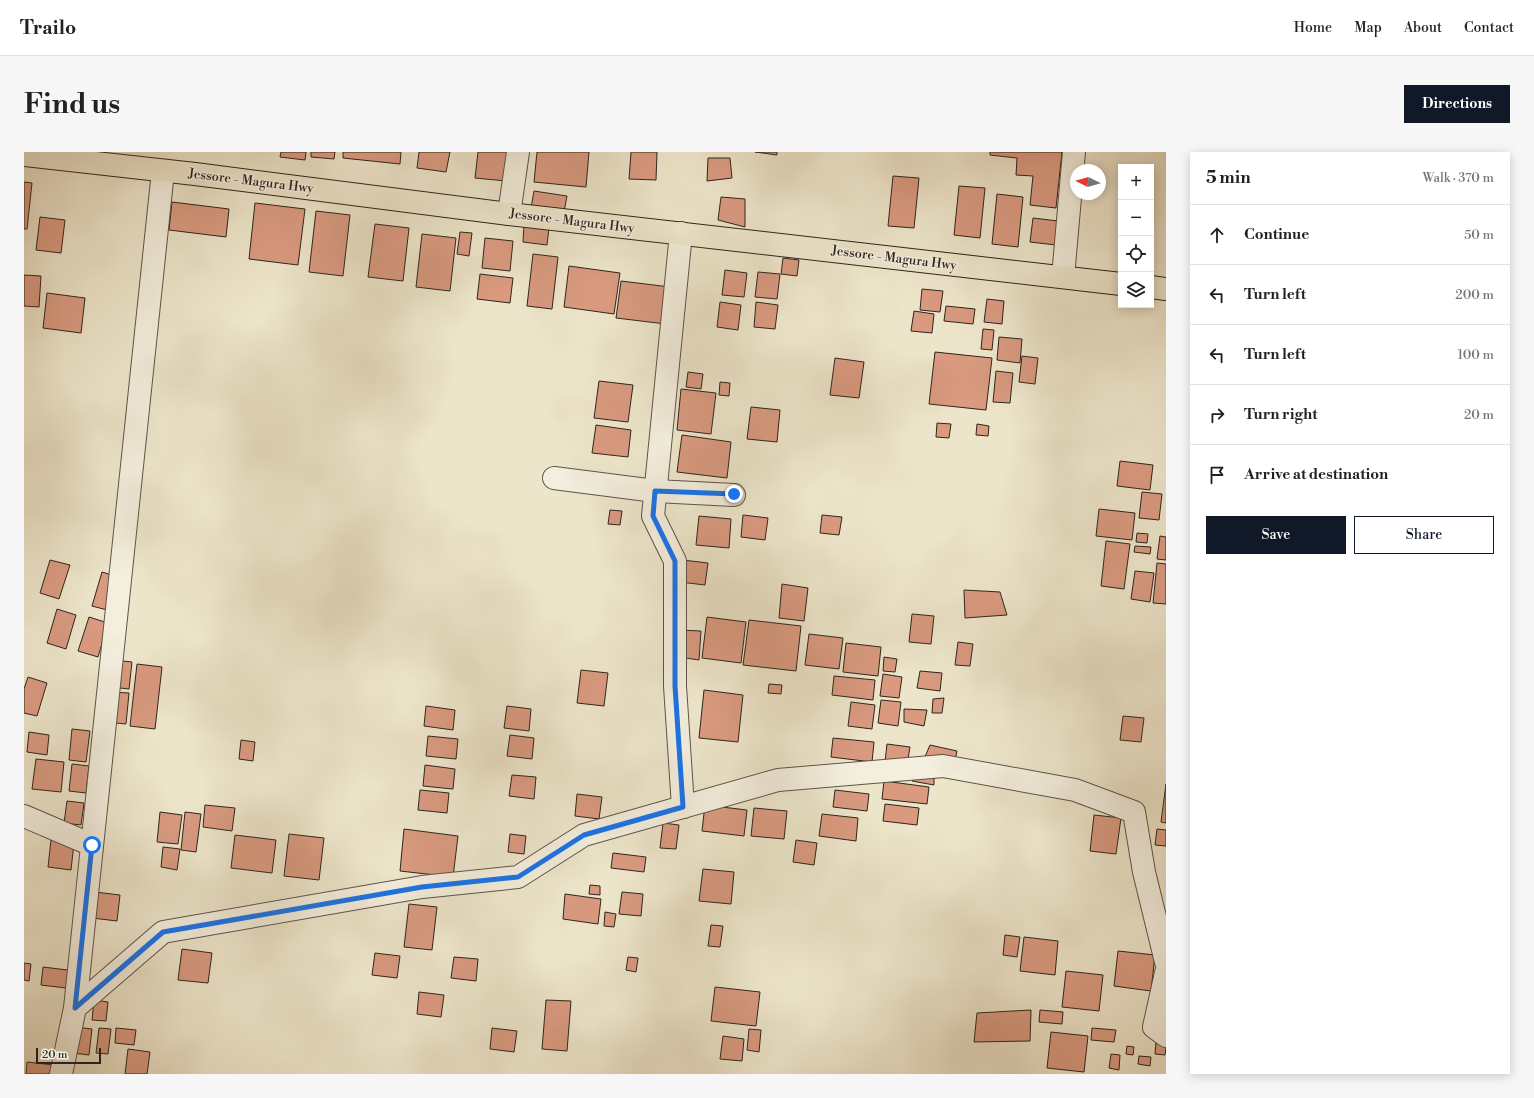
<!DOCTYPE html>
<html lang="en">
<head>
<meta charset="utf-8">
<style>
  :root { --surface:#fff; --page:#f6f6f6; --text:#202124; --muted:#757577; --line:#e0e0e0; --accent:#111827 }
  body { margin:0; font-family:"Libre Bodoni",serif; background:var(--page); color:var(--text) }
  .controls { position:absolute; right:12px; top:12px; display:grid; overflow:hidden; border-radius:0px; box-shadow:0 2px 10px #0003 }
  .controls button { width:36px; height:36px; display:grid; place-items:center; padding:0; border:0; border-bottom:1px solid var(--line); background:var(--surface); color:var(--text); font:20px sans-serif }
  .compass { position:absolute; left:1046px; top:12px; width:36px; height:36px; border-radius:50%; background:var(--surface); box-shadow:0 2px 10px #0003; rotate:275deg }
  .scale { position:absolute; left:12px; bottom:10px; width:65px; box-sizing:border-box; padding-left:4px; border:2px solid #2f241d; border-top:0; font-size:11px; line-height:14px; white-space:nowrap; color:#2f241d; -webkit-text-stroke:3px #f3eedd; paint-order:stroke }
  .stop { position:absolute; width:12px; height:12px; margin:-9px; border:3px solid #1a73e8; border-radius:50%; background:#fff }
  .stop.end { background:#1a73e8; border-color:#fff; box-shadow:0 1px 4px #0008 }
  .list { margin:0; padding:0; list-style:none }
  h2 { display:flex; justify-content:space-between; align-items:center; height:52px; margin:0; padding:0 16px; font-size:17px }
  h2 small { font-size:13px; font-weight:400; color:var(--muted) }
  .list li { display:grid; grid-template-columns:26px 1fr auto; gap:12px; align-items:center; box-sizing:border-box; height:60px; padding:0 16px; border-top:1px solid var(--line) }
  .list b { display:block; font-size:15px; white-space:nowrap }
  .list em { font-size:13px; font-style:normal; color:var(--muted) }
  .actions { display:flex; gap:8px; padding:12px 16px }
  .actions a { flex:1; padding:9px 0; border:1px solid var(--accent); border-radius:0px; text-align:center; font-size:14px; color:var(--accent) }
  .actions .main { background:var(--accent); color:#fff }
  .icon { flex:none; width:22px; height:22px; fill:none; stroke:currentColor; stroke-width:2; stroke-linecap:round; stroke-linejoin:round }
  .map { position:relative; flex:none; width:1142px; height:922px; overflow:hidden; border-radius:0px }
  header { display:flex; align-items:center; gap:24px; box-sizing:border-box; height:56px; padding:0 20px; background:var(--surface); border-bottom:1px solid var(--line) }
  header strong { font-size:19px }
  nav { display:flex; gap:22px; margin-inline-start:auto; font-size:14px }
  .intro { display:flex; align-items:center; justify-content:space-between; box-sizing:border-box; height:96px; padding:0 24px }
  h1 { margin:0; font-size:28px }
  .button { padding:10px 18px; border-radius:0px; background:var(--accent); color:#fff; font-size:14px; font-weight:700 }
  main { display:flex; gap:24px; padding:0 24px }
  aside { flex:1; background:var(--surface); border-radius:0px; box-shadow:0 2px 10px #0003 }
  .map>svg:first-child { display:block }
</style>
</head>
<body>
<header>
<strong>Trailo</strong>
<nav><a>Home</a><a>Map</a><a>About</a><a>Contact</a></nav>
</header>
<div class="intro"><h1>Find us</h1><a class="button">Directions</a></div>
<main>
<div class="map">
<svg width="1142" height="922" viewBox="0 0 1142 922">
  <rect width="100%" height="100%" fill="#ede5ca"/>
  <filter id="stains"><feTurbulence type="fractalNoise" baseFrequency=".005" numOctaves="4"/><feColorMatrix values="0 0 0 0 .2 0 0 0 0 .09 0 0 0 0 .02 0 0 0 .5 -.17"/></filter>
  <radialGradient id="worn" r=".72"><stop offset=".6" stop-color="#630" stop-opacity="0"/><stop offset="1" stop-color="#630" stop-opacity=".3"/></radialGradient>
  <g fill="#d99a80" stroke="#2f241d">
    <polygon points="257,0 282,0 281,8 256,5"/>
    <polygon points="287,0 311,0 310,7 287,5"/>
    <polygon points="319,0 377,0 376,12 319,6"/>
    <polygon points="395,0 426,0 422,20 393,16"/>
    <polygon points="454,0 485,0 482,29 451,26"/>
    <polygon points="513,0 565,0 562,35 510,30"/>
    <polygon points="607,0 633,0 632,28 605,27"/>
    <polygon points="731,0 753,0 753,3"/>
    <polygon points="966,0 1038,0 1032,56 1006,53 1009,24 992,23 993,6 966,3"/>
    <polygon points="684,6 706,6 708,26 683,29"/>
    <polygon points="869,24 895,26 890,76 864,74"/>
    <polygon points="0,30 8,31 3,77 0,77"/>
    <polygon points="935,34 961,36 956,86 930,83"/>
    <polygon points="510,39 543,44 540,60 507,56"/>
    <polygon points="973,42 999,45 994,95 968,92"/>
    <polygon points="697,45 721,47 721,75 694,68"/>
    <polygon points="148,50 205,57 202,85 145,78"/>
    <polygon points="231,51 281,57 274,113 225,107"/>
    <polygon points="292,59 326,63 319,124 285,120"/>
    <polygon points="16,65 41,68 37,101 12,98"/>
    <polygon points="1009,66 1034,69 1032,93 1006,90"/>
    <polygon points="351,72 385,76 379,129 344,125"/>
    <polygon points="500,73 525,76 523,93 499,90"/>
    <polygon points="436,80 448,81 445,104 433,102"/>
    <polygon points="398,82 432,86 426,139 392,135"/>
    <polygon points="461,86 489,89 486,119 458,116"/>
    <polygon points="509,102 534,105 528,157 503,154"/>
    <polygon points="759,106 775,108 773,124 757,122"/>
    <polygon points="545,114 596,121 590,162 540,155"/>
    <polygon points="701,118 723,121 720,145 698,143"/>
    <polygon points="734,120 756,122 753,147 731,145"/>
    <polygon points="456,122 489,126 486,151 453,147"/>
    <polygon points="0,123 17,124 15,155 0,154"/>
    <polygon points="597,129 646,135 642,172 592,166"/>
    <polygon points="898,137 919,139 916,160 896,158"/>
    <polygon points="23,141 61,146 57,181 19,176"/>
    <polygon points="963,147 980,149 978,172 960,170"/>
    <polygon points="696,150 717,153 714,178 693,175"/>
    <polygon points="732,150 754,153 751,177 730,175"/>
    <polygon points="922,154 951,157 949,172 920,169"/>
    <polygon points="890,159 910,162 908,181 887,179"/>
    <polygon points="959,177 970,178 968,198 957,197"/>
    <polygon points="975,185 998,187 996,211 973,208"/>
    <polygon points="911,200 968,206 962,258 905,252"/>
    <polygon points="998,204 1014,206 1011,232 995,230"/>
    <polygon points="811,206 840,210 835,246 806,243"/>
    <polygon points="972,219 989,221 986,251 969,250"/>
    <polygon points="664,220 679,222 677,237 662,235"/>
    <polygon points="575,229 609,233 604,270 570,266"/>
    <polygon points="696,230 706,231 705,244 695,243"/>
    <polygon points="657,237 692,241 687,282 653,278"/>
    <polygon points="727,255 756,258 753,290 723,287"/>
    <polygon points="913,271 927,272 925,286 912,285"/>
    <polygon points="953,272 965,274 964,284 952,283"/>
    <polygon points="572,273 607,278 604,305 568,301"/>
    <polygon points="658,283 707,290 703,326 653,320"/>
    <polygon points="1096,309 1129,313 1126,338 1093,334"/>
    <polygon points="1118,340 1138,342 1135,368 1115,366"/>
    <polygon points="1075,357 1111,361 1108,388 1072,384"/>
    <polygon points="586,358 598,359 596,373 584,372"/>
    <polygon points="719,363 744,366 741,388 717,385"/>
    <polygon points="798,363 818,365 815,383 796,381"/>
    <polygon points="675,364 707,367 705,396 672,393"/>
    <polygon points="1113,381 1124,382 1123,391 1112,390"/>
    <polygon points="1136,384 1142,385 1142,408 1133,407"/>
    <polygon points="1082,389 1106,392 1100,437 1077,434"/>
    <polygon points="1111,394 1127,395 1126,402 1110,400"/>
    <polygon points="26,408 46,413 35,447 16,441"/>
    <polygon points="659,408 684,411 681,433 656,430"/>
    <polygon points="1133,411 1142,412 1142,452 1129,451"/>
    <polygon points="1111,419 1130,421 1126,450 1107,447"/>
    <polygon points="78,420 95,425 87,459 68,454"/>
    <polygon points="758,432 784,436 780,469 755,466"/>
    <polygon points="940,438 976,440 983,463 941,466"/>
    <polygon points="33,457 52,463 42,497 23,491"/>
    <polygon points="888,462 910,464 907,492 885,490"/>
    <polygon points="65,465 84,471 74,505 54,499"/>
    <polygon points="683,465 722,470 717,511 678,506"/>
    <polygon points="725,468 777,474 772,519 719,513"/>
    <polygon points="654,478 677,479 675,508 655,505"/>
    <polygon points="785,482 819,486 815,517 781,513"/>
    <polygon points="934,490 949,492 946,514 931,513"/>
    <polygon points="822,491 857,495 854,524 819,520"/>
    <polygon points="860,505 873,507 871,520 859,519"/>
    <polygon points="90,508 108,510 105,537 87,535"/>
    <polygon points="113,512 138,515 131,577 106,574"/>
    <polygon points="557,518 584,521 580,554 553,551"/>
    <polygon points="896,519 918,521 916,539 893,536"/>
    <polygon points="859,522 878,525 875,546 856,544"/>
    <polygon points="810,524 851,528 849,548 808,543"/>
    <polygon points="4,525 23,531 13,564 0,561 0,537"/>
    <polygon points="745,532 758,533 757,542 744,541"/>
    <polygon points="680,538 719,543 714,590 675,586"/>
    <polygon points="87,540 105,541 102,572 83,570"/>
    <polygon points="920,546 918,561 908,561 909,547"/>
    <polygon points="857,548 877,550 874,574 854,571"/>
    <polygon points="827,550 851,553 848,577 824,574"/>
    <polygon points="402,554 431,558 429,578 400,574"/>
    <polygon points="483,554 507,557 505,579 480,576"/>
    <polygon points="880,557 903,558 900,574 880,570"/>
    <polygon points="1099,564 1120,566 1117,590 1096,588"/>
    <polygon points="48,577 66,579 62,610 45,608"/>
    <polygon points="5,580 25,583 23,603 3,600"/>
    <polygon points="486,583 510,586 508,607 483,604"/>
    <polygon points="404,584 434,587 432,607 402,604"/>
    <polygon points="809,586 850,590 848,610 807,605"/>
    <polygon points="217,588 231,590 229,609 215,607"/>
    <polygon points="863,592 886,595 883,613 861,610"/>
    <polygon points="906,593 933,599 930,613 900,607"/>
    <polygon points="12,607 40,610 37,640 8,637"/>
    <polygon points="48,612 65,614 62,641 45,639"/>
    <polygon points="401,613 431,617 429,637 399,634"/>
    <polygon points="890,620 910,623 910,633 888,629"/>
    <polygon points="488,623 512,625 510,647 485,644"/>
    <polygon points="860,629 905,635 903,652 858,647"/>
    <polygon points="1142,632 1142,671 1137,670"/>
    <polygon points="396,638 425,641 423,661 394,658"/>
    <polygon points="811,638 845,642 843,659 809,655"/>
    <polygon points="553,642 578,645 575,667 551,664"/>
    <polygon points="43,649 60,651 57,673 40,671"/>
    <polygon points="861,652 895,656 893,673 859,669"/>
    <polygon points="181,653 211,656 208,679 179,675"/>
    <polygon points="681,653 723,658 720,684 678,679"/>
    <polygon points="730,656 763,659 760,687 727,684"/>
    <polygon points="136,660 158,663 154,692 133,690"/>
    <polygon points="161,660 177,662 172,700 157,698"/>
    <polygon points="798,662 834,666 832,689 795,684"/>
    <polygon points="1070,663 1097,666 1092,702 1066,699"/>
    <polygon points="639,671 655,673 652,697 636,696"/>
    <polygon points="380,677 434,684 429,725 376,719"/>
    <polygon points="1133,677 1142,678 1142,694 1131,693"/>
    <polygon points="265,682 300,686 295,728 260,724"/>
    <polygon points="486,682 502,684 500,702 484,700"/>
    <polygon points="211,683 252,688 248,721 207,716"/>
    <polygon points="27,688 50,691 47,718 24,715"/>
    <polygon points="772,688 793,691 790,713 769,710"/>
    <polygon points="139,695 156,697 153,718 137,715"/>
    <polygon points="589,701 622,705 620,720 587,716"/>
    <polygon points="679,717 710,720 707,752 675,749"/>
    <polygon points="566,733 576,734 576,743 565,742"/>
    <polygon points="71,740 96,743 93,769 68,766"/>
    <polygon points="598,740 619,742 617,764 595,762"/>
    <polygon points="541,742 577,747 574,772 539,767"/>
    <polygon points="385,752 413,755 408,798 380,795"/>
    <polygon points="581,760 592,762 590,775 580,774"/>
    <polygon points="687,773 699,774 696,795 684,794"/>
    <polygon points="981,783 996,785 993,805 979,803"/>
    <polygon points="1000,785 1034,789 1031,823 996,819"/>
    <polygon points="158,797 188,801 184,831 154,828"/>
    <polygon points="1094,799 1131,803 1127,839 1090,834"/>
    <polygon points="351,801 376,804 373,826 348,823"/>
    <polygon points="430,805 454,807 452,829 427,826"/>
    <polygon points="604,805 614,806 612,820 602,818"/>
    <polygon points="0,811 7,812 5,829 0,828"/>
    <polygon points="19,815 60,820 58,838 17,833"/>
    <polygon points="1042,819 1079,823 1075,859 1038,855"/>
    <polygon points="691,835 736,840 732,874 687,869"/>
    <polygon points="395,840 420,843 417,865 393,862"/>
    <polygon points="70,848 84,850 82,869 68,868"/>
    <polygon points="522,848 547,849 543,899 518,897"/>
    <polygon points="1007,858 1006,889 950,890 953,861"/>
    <polygon points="1016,858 1039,860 1038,872 1015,870"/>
    <polygon points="52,875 68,877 65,903 49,901"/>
    <polygon points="75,876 87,877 84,902 72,901"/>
    <polygon points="92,876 112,878 110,893 91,891"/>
    <polygon points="468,876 493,879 490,900 466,897"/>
    <polygon points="1068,876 1092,878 1090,890 1067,888"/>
    <polygon points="725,877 737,878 735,900 723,898"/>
    <polygon points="1027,880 1064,884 1060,920 1023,916"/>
    <polygon points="699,884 720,887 718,909 696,907"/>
    <polygon points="1132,890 1142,895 1141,903 1131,902"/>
    <polygon points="1103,894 1110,895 1109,903 1102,902"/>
    <polygon points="104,897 126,900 123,922 101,922"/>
    <polygon points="1087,902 1096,903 1095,918 1085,916"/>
    <polygon points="1115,904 1127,905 1126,914 1114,912"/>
    <polygon points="3,910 30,913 29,922 2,922"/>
  </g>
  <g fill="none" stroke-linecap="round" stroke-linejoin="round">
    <g stroke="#5e5448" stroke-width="24">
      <g id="minor">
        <polyline points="485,62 494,0"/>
        <polyline points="657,81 629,364 651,409 651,534 659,655"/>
        <polyline points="1039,125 1050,0"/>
        <polyline points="530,326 631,339 710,343"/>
        <polyline points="0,664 68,693"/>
        <polyline points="1142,821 1130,875 1142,884"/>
        <polyline points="51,856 139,19"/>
        <polyline points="37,922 51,856 139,780 398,735 494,725 560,683 754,628 919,614 1051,638 1110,660 1120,720 1142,810"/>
      </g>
    </g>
    <g stroke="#2f241d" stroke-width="24">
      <g id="trunk">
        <polyline points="0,3 171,22 485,62 1097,132"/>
        <polyline points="1127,135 1142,137"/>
      </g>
    </g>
    <use href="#minor" stroke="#f3eedd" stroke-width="22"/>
    <use href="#trunk" stroke="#ede5ca" stroke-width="22"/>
  </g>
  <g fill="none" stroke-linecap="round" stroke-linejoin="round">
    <polyline stroke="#1a73e8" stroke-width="5" points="68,693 51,856 139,780 398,735 494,725 560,683 659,655 651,534 651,409 629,364 631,339 710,342"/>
  </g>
  <g text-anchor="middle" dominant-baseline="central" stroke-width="3" stroke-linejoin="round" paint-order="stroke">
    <g font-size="13" fill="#2f241d" stroke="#f3eedd">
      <text transform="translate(227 29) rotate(7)">Jessore - Magura Hwy</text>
      <text transform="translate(548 69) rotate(7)">Jessore - Magura Hwy</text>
      <text transform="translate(870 106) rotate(7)">Jessore - Magura Hwy</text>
    </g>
  </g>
  <rect width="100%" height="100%" filter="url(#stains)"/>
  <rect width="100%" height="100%" fill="url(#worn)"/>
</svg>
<div class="controls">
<button>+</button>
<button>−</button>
<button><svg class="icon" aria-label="locate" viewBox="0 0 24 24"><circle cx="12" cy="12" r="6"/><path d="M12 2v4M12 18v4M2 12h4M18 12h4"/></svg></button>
<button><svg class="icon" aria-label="layers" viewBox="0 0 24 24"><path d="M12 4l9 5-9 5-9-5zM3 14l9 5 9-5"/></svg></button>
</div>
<svg class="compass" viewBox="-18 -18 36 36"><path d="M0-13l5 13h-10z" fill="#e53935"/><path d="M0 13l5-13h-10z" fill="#757577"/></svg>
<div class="scale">20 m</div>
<div class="stop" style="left:68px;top:693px"></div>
<div class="stop end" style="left:710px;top:342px"></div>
</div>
<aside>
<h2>5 min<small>Walk · 370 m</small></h2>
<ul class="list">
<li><svg class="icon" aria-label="ahead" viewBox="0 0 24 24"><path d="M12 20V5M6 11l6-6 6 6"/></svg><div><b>Continue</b></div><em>50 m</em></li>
<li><svg class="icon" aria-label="left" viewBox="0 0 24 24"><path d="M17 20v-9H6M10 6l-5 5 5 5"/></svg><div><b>Turn left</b></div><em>200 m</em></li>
<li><svg class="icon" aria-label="left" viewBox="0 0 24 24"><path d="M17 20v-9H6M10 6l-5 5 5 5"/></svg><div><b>Turn left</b></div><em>100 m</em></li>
<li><svg class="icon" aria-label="right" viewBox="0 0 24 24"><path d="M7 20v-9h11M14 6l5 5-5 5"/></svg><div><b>Turn right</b></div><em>20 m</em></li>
<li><svg class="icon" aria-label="arrive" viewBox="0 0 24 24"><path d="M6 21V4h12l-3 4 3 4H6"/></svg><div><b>Arrive at destination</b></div></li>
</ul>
<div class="actions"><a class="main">Save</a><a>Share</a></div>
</aside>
</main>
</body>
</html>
